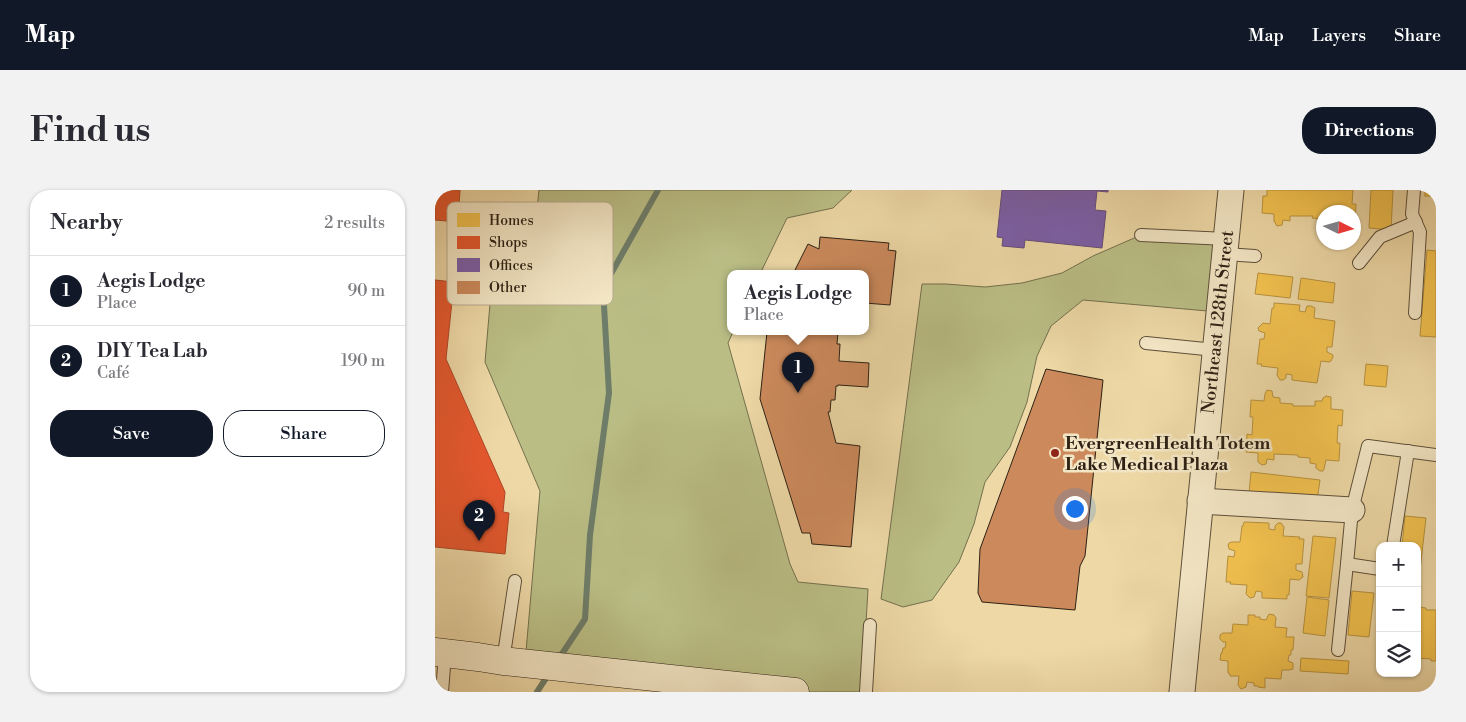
<!DOCTYPE html>
<html lang="en">
<head>
<meta charset="utf-8">
<style>
  :root { --surface:#fff; --page:#f2f2f3; --text:#2b2b33; --muted:#7c7c81; --line:#e1e1e2; --accent:#111827 }
  body { margin:0; font-family:"Libre Bodoni",serif; background:var(--page); color:var(--text) }
  .controls { position:absolute; right:15px; bottom:15px; display:grid; overflow:hidden; border-radius:10px; box-shadow:0 1px 4px #0004 }
  .controls button { width:45px; height:45px; display:grid; place-items:center; padding:0; border:0; border-bottom:1px solid var(--line); background:var(--surface); color:var(--text); font:25px sans-serif }
  .compass { position:absolute; left:881px; top:15px; width:45px; height:45px; border-radius:50%; background:var(--surface); box-shadow:0 1px 4px #0004; rotate:95deg }
  .you { position:absolute; left:639px; top:318px; width:18px; height:18px; margin:-12px; border:4px solid #fff; border-radius:50%; background:#1a73e8; box-shadow:0 0 0 8px #1a73e833 }
  .badge { display:grid; place-items:center; width:32px; height:32px; border-radius:50%; background:var(--accent); color:#fff; font-size:16px; font-weight:700 }
  .pin { position:absolute; translate:-50% -41px; filter:drop-shadow(0 1px 2px #0008) }
  .pin::after { content:''; position:absolute; top:26px; width:18px; height:15px; background:inherit; clip-path:polygon(0 0,100% 0,50% 100%) }
  .popup { position:absolute; left:292px; top:80px; width:142px; height:65px; box-sizing:border-box; display:grid; place-content:center; border-radius:10px; background:var(--surface); filter:drop-shadow(0 1px 4px #0005); font-size:16px; white-space:nowrap; color:var(--muted) }
  .popup b { font-size:19px; color:var(--text) }
  .popup::after { content:''; position:absolute; left:50%; top:100%; margin-left:-10px; border:10px solid transparent; border-top-color:var(--surface) }
  .list { margin:0; padding:0; list-style:none }
  h2 { display:flex; justify-content:space-between; align-items:center; height:65px; margin:0; padding:0 20px; font-size:21px }
  h2 small { font-size:16px; font-weight:400; color:var(--muted) }
  .list li { display:grid; grid-template-columns:32px 1fr auto; gap:15px; align-items:center; box-sizing:border-box; height:70px; padding:0 20px; border-top:1px solid var(--line) }
  .list b { display:block; font-size:19px; white-space:nowrap }
  .list p { margin:0; font-size:16px; white-space:nowrap; color:var(--muted) }
  .list em { font-size:16px; font-style:normal; color:var(--muted) }
  .actions { display:flex; gap:10px; padding:15px 20px }
  .actions a { flex:1; padding:11px 0; border:1px solid var(--accent); border-radius:20px; text-align:center; font-size:18px; color:var(--accent) }
  .actions .main { background:var(--accent); color:#fff }
  .icon { flex:none; width:28px; height:28px; fill:none; stroke:currentColor; stroke-width:2; stroke-linecap:round; stroke-linejoin:round }
  .map { position:relative; flex:none; width:1001px; height:502px; overflow:hidden; border-radius:20px }
  header { display:flex; align-items:center; gap:30px; box-sizing:border-box; height:70px; padding:0 25px; background:var(--accent); color:#fff }
  header strong { font-size:24px }
  nav { display:flex; gap:28px; margin-inline-start:auto; font-size:18px }
  .intro { display:flex; align-items:center; justify-content:space-between; box-sizing:border-box; height:120px; padding:0 30px }
  h1 { margin:0; font-size:35px }
  .button { padding:12px 22px; border-radius:20px; background:var(--accent); color:#fff; font-size:18px; font-weight:700 }
  main { display:flex; gap:30px; padding:0 30px }
  aside { flex:1; background:var(--surface); border-radius:20px; box-shadow:0 1px 4px #0004 }
  .map>svg:first-child { display:block }
</style>
</head>
<body>
<header>
<strong>Map</strong>
<nav><a>Map</a><a>Layers</a><a>Share</a></nav>
</header>
<div class="intro"><h1>Find us</h1><a class="button">Directions</a></div>
<main>
<aside>
<h2>Nearby<small>2 results</small></h2>
<ul class="list">
<li><span class="badge">1</span><div><b>Aegis Lodge</b><p>Place</p></div><em>90 m</em></li>
<li><span class="badge">2</span><div><b>DIY Tea Lab</b><p>Café</p></div><em>190 m</em></li>
</ul>
<div class="actions"><a class="main">Save</a><a>Share</a></div>
</aside>
<div class="map">
<svg width="1001" height="502" viewBox="0 0 1001 502">
  <rect width="100%" height="100%" fill="#edd8a6"/>
  <filter id="stains"><feTurbulence type="fractalNoise" baseFrequency=".004" numOctaves="4"/><feColorMatrix values="0 0 0 0 .2 0 0 0 0 .09 0 0 0 0 .02 0 0 0 .5 -.17"/></filter>
  <radialGradient id="worn" r=".72"><stop offset=".6" stop-color="#630" stop-opacity="0"/><stop offset="1" stop-color="#630" stop-opacity=".3"/></radialGradient>
  <g fill="#babe85" stroke="#74704d">
    <polygon points="104,0 417,0 398,18 352,28 325,84 296,84 296,142 298,142 293,153 355,374 363,392 433,399 427,502 360,502 90,473 105,301 50,172 58,79 100,38"/>
    <polygon points="706,45 792,50 784,122 648,110 616,136 602,166 592,212 575,257 550,292 539,334 524,372 497,410 468,417 446,409 487,94 511,94 550,97 587,93 627,83 658,66"/>
  </g>
  <g fill="#f2c14e" stroke="#b7913d">
    <polygon points="832,0 918,0 917,14 921,14 920,31 918,31 918,22 888,22 888,29 877,28 878,26 855,26 855,31 848,30 847,35 842,36 839,31 839,24 827,23 828,6 832,6"/>
    <polygon points="936,0 958,0 956,40 934,38"/>
    <rect x="990" y="0" width="11" height="6"/>
    <polygon points="992,60 1001,61 1001,147 985,146"/>
    <polygon points="823,83 858,87 855,108 820,104"/>
    <polygon points="866,88 900,93 898,113 863,109"/>
    <polygon points="839,113 865,115 864,121 870,122 872,116 876,116 880,118 879,128 900,131 897,157 892,157 892,162 898,165 898,167 896,171 894,172 886,171 882,193 857,190 857,185 851,184 851,188 848,190 845,190 842,185 843,178 826,176 827,174 822,174 825,149 829,149 830,143 824,141 823,138 828,133 835,134 837,118 839,118"/>
    <polygon points="931,174 953,176 951,197 929,195"/>
    <polygon points="832,200 837,201 838,207 845,208 845,213 858,214 858,216 880,216 880,211 887,211 888,208 891,206 896,207 896,219 908,220 907,236 903,235 902,253 905,253 904,271 891,270 889,279 888,281 885,281 881,278 881,274 875,273 875,268 863,267 863,265 839,264 839,270 832,269 831,274 827,275 823,272 823,263 811,262 812,244 817,245 818,227 815,227 816,210 829,211 830,204"/>
    <polygon points="816,282 885,290 882,311 814,303"/>
    <polygon points="970,326 991,328 983,397 982,397 982,356 967,356"/>
    <polygon points="809,332 834,333 834,339 840,340 840,336 843,333 846,333 849,337 848,346 865,347 864,349 869,349 867,374 861,374 861,380 867,382 868,387 864,390 855,389 854,405 852,405 852,409 827,408 827,402 821,401 819,407 815,408 811,404 812,395 795,394 796,392 791,392 793,366 799,367 800,361 794,359 793,355 794,353 797,352 805,352 807,336 808,336"/>
    <polygon points="878,346 901,348 894,408 871,406"/>
    <polygon points="917,401 939,403 934,447 913,445"/>
    <polygon points="872,407 894,410 890,446 868,443"/>
    <polygon points="982,417 991,418 991,420 1001,420 1001,471 996,471 996,469 982,468"/>
    <polygon points="834,424 839,425 841,428 840,437 852,438 851,447 859,447 858,460 856,460 856,465 854,465 853,471 858,473 858,479 854,480 847,480 846,489 830,488 830,498 823,497 823,496 819,496 819,493 812,492 811,497 806,499 803,495 804,486 795,486 795,484 793,483 793,471 785,470 786,463 787,463 788,458 790,458 791,452 788,452 785,449 785,445 788,443 797,443 798,434 813,435 813,425 820,425 820,427 825,427 825,429 831,430"/>
    <polygon points="866,468 914,471 913,484 865,481"/>
  </g>
  <g fill="#e4572e" stroke="#ad4726">
    <polygon points="0,0 25,0 23,32 0,30"/>
    <polygon points="0,90 19,92 11,169 70,302 68,322 74,323 70,364 0,357"/>
  </g>
  <polygon fill="#7b5ea7" stroke="#644c7b" points="567,0 673,0 673,2 662,1 660,20 671,21 667,58 590,50 589,58 567,56 568,48 562,47"/>
  <g fill="none" stroke-linecap="round" stroke-linejoin="round">
    <g stroke="#6e7d69" stroke-width="6">
      <polyline points="123,470 150,429 155,345 174,203 168,98 223,0"/>
      <polyline points="102,502 115,482"/>
    </g>
  </g>
  <g fill="#cc8a5c" stroke="#2d2115">
    <polygon points="385,47 454,53 453,60 461,61 455,115 430,113 430,84 358,84 373,54 384,59"/>
    <polygon points="332,142 403,142 402,154 405,154 404,171 434,173 433,197 403,195 403,196 401,196 400,210 396,210 395,222 393,222 401,253 425,256 416,357 377,354 375,343 367,343 325,209"/>
    <polygon points="611,179 668,190 650,366 645,376 640,420 547,412 543,403 545,359"/>
  </g>
  <g fill="none" stroke-linecap="round" stroke-linejoin="round">
    <g stroke="#5d4f39" stroke-width="14">
      <g id="lane">
        <polyline points="979,0 977,24 985,42 980,123"/>
        <polyline points="706,45 792,49"/>
        <polyline points="790,64 820,66"/>
        <polyline points="924,73 945,47 981,32"/>
        <polyline points="711,153 780,160"/>
        <polyline points="958,356 973,261"/>
        <polyline points="945,379 912,374 917,320 933,256 1001,265"/>
        <polyline points="903,460 912,374"/>
        <polyline points="68,471 80,391"/>
        <polyline points="7,502 10,464"/>
        <polyline points="431,502 435,435"/>
      </g>
    </g>
    <g stroke="#5d4f39" stroke-width="27">
      <g id="street">
        <polyline points="765,311 917,320"/>
        <polyline points="747,502 796,0"/>
      </g>
    </g>
    <g stroke="#2d2115" stroke-width="29">
      <polyline id="secondary" points="0,462 43,467 68,471 360,502"/>
    </g>
    <use href="#lane" stroke="#f3e6c5" stroke-width="12"/>
    <use href="#street" stroke="#f3e6c5" stroke-width="25"/>
    <use href="#secondary" stroke="#f3e6c5" stroke-width="28"/>
  </g>
  <circle fill="#8f2418" stroke="#f3e6c5" stroke-width="2" cx="620" cy="263" r="5"/>
  <g text-anchor="middle" dominant-baseline="central" stroke-width="5" stroke-linejoin="round" paint-order="stroke">
    <g font-size="18" fill="#2d2115" stroke="#f3e6c5">
      <text transform="translate(783 132) rotate(-84)">Northeast 128th Street</text>
    </g>
    <g font-size="18" font-weight="bold" fill="#2d2115" stroke="#f3e6c5" text-anchor="start">
      <text x="630" y="253">EvergreenHealth Totem<tspan x="630" dy="21">Lake Medical Plaza</tspan></text>
    </g>
  </g>
  <rect x="12" y="12" width="166" height="103" rx="8" fill="#f3e6c5" stroke="#b8ab90" stroke-width="1"/>
  <rect x="22" y="23" width="23" height="14" fill="#f2c14e"/>
  <rect x="22" y="46" width="23" height="13" fill="#e4572e"/>
  <rect x="22" y="68" width="23" height="14" fill="#7b5ea7"/>
  <rect x="22" y="91" width="23" height="13" fill="#cc8a5c"/>
  <g font-size="14" fill="#2d2115">
    <text x="54" y="35">Homes</text>
    <text x="54" y="57">Shops</text>
    <text x="54" y="80">Offices</text>
    <text x="54" y="102">Other</text>
  </g>
  <rect width="100%" height="100%" filter="url(#stains)"/>
  <rect width="100%" height="100%" fill="url(#worn)"/>
</svg>
<div class="controls">
<button>+</button>
<button>−</button>
<button><svg class="icon" aria-label="layers" viewBox="0 0 24 24"><path d="M12 4l9 5-9 5-9-5zM3 14l9 5 9-5"/></svg></button>
</div>
<svg class="compass" viewBox="-18 -18 36 36"><path d="M0-13l5 13h-10z" fill="#e53935"/><path d="M0 13l5-13h-10z" fill="#7c7c81"/></svg>
<div class="you"></div>
<div class="pin badge" style="left:363px;top:203px">1</div>
<div class="popup"><b>Aegis Lodge</b>Place</div>
<div class="pin badge" style="left:44px;top:351px">2</div>
</div>
</main>
</body>
</html>
